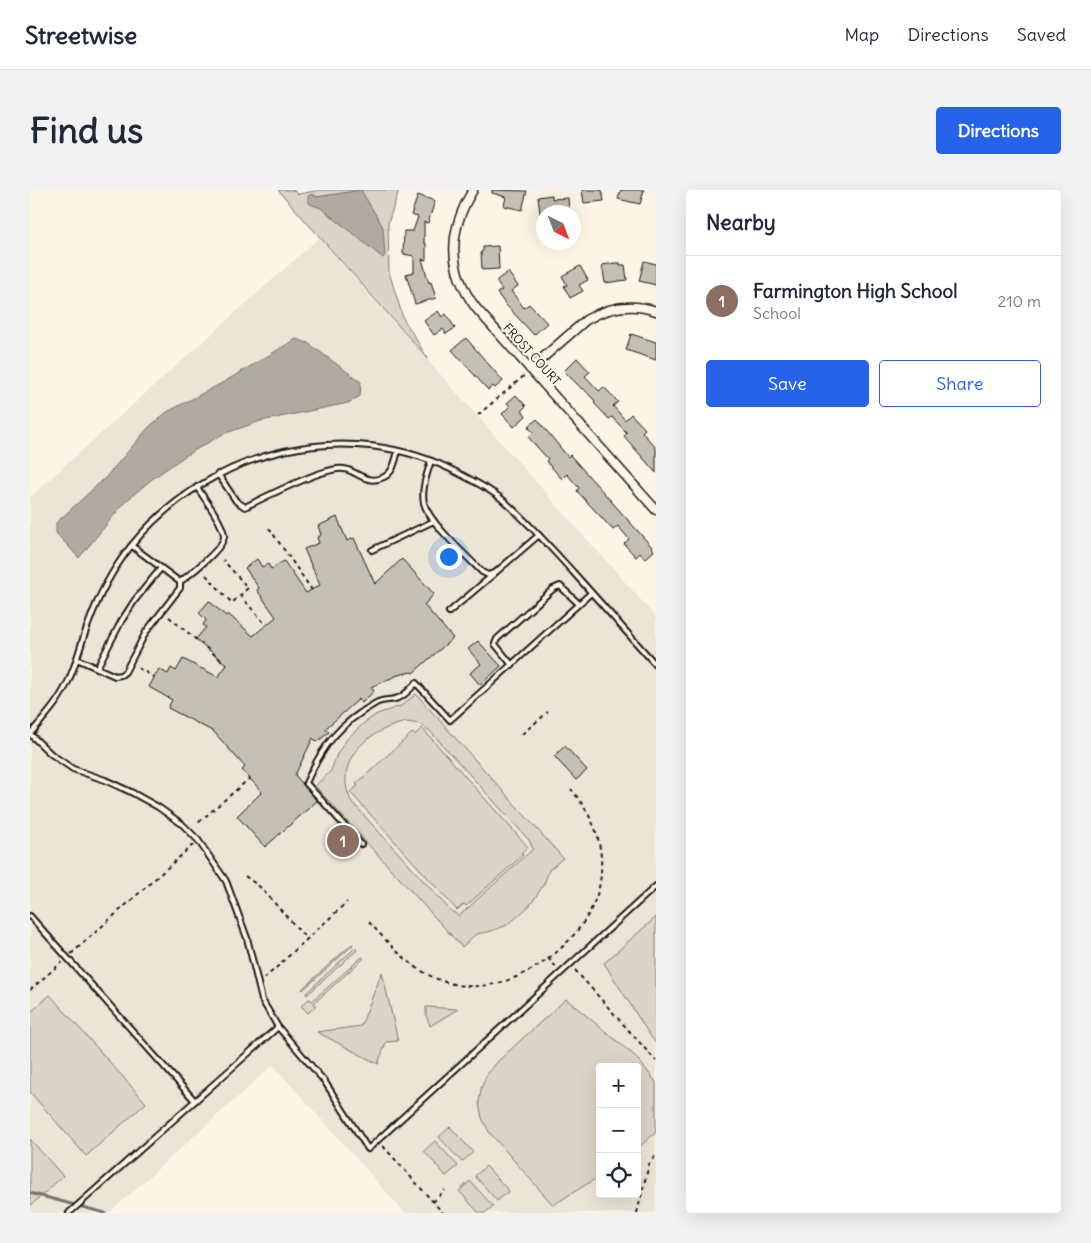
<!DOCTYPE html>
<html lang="en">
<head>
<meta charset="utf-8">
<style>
  :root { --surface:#fff; --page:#f2f2f3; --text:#1f2937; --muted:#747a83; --line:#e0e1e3; --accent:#2563eb }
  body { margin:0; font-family:Delius,sans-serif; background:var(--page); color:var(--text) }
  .controls { position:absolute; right:15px; bottom:15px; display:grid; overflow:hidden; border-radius:5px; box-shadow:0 5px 20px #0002 }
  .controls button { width:45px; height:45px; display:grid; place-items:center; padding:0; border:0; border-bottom:1px solid var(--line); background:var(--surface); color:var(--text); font:25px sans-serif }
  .compass { position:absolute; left:506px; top:15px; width:45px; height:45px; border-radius:50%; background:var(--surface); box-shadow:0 5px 20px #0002; rotate:138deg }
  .you { position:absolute; left:418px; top:366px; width:18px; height:18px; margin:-12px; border:4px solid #fff; border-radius:50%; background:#1a73e8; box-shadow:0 0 0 8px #1a73e833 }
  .badge { display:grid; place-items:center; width:32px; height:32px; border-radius:50%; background:var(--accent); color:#fff; font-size:16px; font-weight:700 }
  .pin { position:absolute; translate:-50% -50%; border:2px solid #fff; box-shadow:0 1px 5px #0006 }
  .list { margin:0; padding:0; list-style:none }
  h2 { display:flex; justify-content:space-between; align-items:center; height:65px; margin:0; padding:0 20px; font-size:21px }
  h2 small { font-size:16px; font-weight:400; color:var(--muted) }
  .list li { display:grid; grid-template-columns:32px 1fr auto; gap:15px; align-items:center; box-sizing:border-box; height:90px; padding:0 20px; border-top:1px solid var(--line) }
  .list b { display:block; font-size:19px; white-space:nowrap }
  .list p { margin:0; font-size:16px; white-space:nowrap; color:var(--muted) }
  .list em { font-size:16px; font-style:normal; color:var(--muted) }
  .actions { display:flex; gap:10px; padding:15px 20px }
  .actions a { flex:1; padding:11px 0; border:1px solid var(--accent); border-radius:5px; text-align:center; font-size:18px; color:var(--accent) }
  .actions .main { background:var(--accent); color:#fff }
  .icon { flex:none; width:28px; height:28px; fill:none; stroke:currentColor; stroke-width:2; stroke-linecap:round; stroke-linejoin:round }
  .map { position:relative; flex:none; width:626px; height:1023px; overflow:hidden; border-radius:5px }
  header { display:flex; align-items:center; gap:30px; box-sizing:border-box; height:70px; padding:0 25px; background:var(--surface); border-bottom:1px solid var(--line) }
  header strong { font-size:24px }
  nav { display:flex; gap:28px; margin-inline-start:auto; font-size:18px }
  .intro { display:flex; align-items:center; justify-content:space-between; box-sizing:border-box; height:120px; padding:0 30px }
  h1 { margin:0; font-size:35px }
  .button { padding:12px 22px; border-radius:5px; background:var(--accent); color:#fff; font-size:18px; font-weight:700 }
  main { display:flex; gap:30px; padding:0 30px }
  aside { flex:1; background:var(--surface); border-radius:5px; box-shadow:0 5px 20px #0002 }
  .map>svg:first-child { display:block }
</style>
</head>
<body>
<header>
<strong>Streetwise</strong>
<nav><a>Map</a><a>Directions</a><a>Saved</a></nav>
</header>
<div class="intro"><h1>Find us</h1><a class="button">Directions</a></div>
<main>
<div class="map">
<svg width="626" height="1023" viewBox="0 0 626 1023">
  <rect width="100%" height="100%" fill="#fcf5e5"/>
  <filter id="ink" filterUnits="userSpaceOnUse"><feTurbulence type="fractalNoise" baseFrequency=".02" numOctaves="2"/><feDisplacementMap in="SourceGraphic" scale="10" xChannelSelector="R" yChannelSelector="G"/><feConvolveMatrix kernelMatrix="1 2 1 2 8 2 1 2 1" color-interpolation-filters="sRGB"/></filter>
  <g filter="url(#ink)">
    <path fill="#ebe5d6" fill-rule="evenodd" d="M 289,48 L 626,427 L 626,1023 L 375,1023 L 243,875 L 79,1023 L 0,1023 L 0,307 ZM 570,877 L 607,877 L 607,1004 L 570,1004 Z"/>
    <g fill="#dbd5c8" stroke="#7c7872" fill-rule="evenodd">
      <path d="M 248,0 L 263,0 L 268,4 L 291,0 L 369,0 L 358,33 L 359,82 L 373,128 L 398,169 ZM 282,4 L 287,7 L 308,4 L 355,65 L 353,67 L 291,18 L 285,15 Z"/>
      <path d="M 386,504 L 533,668 L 519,680 L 514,694 L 501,714 L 486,728 L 475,736 L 458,742 L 446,744 L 432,757 L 285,596 L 301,581 L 307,564 L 317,549 L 334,533 L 347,524 L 371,516 ZM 377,532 L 390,534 L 400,541 L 499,650 L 503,659 L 429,726 L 420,720 L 321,611 C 302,570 339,539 377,532 Z"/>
      <polygon points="392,538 498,657 491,663 493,665 436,716 434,714 427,720 320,602 328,596 326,594 382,543 385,545"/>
      <polygon points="626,727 626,853 621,847 574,773"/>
      <polygon points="322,754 323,755 273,800 272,799"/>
      <polygon points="325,758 327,760 277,805 276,803"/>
      <polygon points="332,767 334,768 284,813 286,816 278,823 271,816 279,809 282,811"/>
      <polygon points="352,782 368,851 356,852 348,874 287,842 331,836"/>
      <polygon points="20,805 116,913 56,966 0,902 0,823"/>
      <polygon points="536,809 605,866 626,892 626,942 607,959 607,877 570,877 570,986 523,1015 459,942 452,928 449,913 451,899 456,886 468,871"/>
      <polygon points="396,817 428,819 400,836 396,825"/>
      <polygon points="420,937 443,962 432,972 409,947"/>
      <polygon points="0,949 33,986 0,1016"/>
      <polygon points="405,951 428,976 416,986 394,961"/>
      <polygon points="456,976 479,1001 467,1011 445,986"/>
      <polygon points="440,991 463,1016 455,1023 449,1023 429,1001"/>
    </g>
    <g fill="#b0aba1" stroke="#75726c">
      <polygon points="331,0 353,37 355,65 353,68 291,18 280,14 278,10 278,6 282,4 287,7"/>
      <polygon points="266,149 278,153 331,192 330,206 318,213 231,231 193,244 155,266 122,289 95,312 49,368 26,343 26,333 76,287 119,237 137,222 194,192"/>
    </g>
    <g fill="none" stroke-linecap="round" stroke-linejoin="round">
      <polyline stroke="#75726c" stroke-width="3" points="0,1003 75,1023"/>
    </g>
    <g fill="#c4c0b3" stroke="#1c1c1c">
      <polygon points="462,0 497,1 492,20 474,16 476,7 462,3"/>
      <polygon points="552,0 572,0 574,11 554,13"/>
      <polygon points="591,0 614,0 610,14 588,9"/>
      <polygon points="388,5 405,11 398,33 394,32 394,53 396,53 396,70 392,69 399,93 401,92 406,108 385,114 376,84 384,82 384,66 373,64 374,41 383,41 388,27 381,25"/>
      <polygon points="522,5 522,9 538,8 539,21 510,23 508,7"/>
      <polygon points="468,56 469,79 452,80 451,62 453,61 453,57"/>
      <polygon points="614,71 626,74 626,95 609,91"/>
      <polygon points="585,73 590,73 590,75 595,75 597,90 575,93 572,75"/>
      <polygon points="550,76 558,90 549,95 553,101 540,108 534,96 537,95 532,86"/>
      <polygon points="478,82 488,96 481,101 494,118 499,114 517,133 504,145 476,115 467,103 472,100 467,93 467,90"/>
      <polygon points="408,121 412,127 416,124 425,138 416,144 413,139 404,145 394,131"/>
      <polygon points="601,144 626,152 626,170 596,160"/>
      <polygon points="436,148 473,191 465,198 463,196 458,200 422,160"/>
      <polygon points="547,168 560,182 555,186 569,201 574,197 588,212 583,216 595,230 601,224 615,239 612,242 626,258 626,283 594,246 597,243 582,227 579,229 564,213 565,211 553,198 552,199 534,181"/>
      <polygon points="486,205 496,216 492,220 496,226 484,237 472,224 480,216 477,213"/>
      <polygon points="507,229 538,267 540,265 622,357 624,361 615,369 610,363 606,367 594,354 599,349 588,336 583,340 547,301 549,298 537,284 532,289 516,271 518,269 498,247 503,242 498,237"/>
      <polygon points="307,327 317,351 324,348 345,394 372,369 404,404 394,415 423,448 383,483 381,482 368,485 341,497 344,501 332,513 329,509 295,539 299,542 287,552 283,548 265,585 287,611 235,657 207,626 232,602 212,580 215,577 184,542 138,518 142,510 119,497 129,479 138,484 141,478 146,481 153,469 188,487 197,475 166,449 176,437 173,435 176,430 169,423 179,411 196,426 198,424 223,446 246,427 227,400 229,398 215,378 227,369 232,377 238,374 241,379 254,371 276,403 290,395 274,359 289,353 287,348 291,345 288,336"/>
      <polygon points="448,451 471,476 450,495 440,483 451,474 438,459"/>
      <polygon points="535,556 557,580 546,590 524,566"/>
    </g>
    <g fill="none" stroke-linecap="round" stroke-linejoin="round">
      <g stroke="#1c1c1c" stroke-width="8">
        <g id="lane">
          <path d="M 401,271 C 397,284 391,299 394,313 C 399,333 437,366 452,382 L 458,385 L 466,382 L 509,345"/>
          <path d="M 188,284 L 206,311 L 215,317 C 239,305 263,293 288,284 C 294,282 301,280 307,279 C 325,276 334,297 354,287 C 364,282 365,271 368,261"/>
          <polyline points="342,360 404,331"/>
          <path d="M 150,392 C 160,384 196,357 194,345 C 192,331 175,310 167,297"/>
          <polyline points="419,422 464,384"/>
          <polyline points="47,469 85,486 91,485 95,482 116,442 150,398 150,392 102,356"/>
          <polyline points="482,475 465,454 467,449 523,399 530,396 549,414"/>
          <polyline points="67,478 92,430 105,410 131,378"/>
          <path d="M 0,544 C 13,529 27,514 36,496 C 46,477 50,455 58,435 C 68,407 82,380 101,356 C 180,259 318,224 430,284 C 445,292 462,300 474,311 C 499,333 521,358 543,382 C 571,413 598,444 626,475"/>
          <polyline points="0,544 21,564 43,579 75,590 101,602 128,617 152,634 168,650 196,691 217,748 232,810 248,837"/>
          <path d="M 331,654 L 276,593 C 293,555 309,534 346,513 C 353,509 361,511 368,508 C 375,506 381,498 386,493 L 420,530 L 561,403"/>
          <polyline points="0,726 165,911"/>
          <polyline points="39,1023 248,837 295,892 338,959 626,696"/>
        </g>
      </g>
      <g stroke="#1c1c1c" stroke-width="11">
        <g id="street">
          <path d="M 443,0 C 418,41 417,79 446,118 L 626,320"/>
          <path d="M 500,179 L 556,130 C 578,117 602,113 626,121"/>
        </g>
      </g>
      <g stroke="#1c1c1c" stroke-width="2" stroke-dasharray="4 4" stroke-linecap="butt">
        <polyline points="448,225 495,185"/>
        <polyline points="239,338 282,400"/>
        <polyline points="176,385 202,413 218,398 193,370"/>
        <polyline points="210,405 236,435"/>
        <polyline points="139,427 197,475"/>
        <polyline points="108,478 124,487"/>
        <polyline points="492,544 518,522"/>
        <polyline points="169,632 220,588"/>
        <polyline points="215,686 230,697 277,749"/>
        <path d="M 339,732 C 363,758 387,786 423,794 C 486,809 568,746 571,683 C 573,649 562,625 541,599"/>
        <polyline points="41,764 164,654"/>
        <polyline points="518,768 526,777"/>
        <polyline points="545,780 626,871"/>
        <polyline points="234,789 317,712"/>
        <polyline points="0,800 32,772"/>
        <polyline points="353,956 413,1023"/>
        <polyline points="403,1012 415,1000"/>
        <polyline points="607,1023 619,974 626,965"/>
      </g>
      <use href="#lane" stroke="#fcf5e5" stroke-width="4"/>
      <use href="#street" stroke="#fcf5e5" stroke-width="8"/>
    </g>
  </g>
  <g text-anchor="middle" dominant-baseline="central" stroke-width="4.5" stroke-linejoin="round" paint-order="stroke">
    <g font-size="12" fill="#1c1c1c" stroke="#fcf5e5">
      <text transform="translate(502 164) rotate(48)">FROST COURT</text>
    </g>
  </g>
</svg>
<div class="controls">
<button>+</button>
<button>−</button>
<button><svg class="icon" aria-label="locate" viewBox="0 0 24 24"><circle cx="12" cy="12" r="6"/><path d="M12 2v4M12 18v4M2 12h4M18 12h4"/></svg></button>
</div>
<svg class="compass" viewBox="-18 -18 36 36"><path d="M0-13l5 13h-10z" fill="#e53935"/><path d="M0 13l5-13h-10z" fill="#747a83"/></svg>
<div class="you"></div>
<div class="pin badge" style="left:313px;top:651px;background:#8d6e63">1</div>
</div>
<aside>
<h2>Nearby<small></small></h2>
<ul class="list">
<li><span class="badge" style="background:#8d6e63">1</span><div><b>Farmington High School</b><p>School</p></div><em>210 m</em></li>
</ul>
<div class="actions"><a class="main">Save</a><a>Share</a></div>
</aside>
</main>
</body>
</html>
